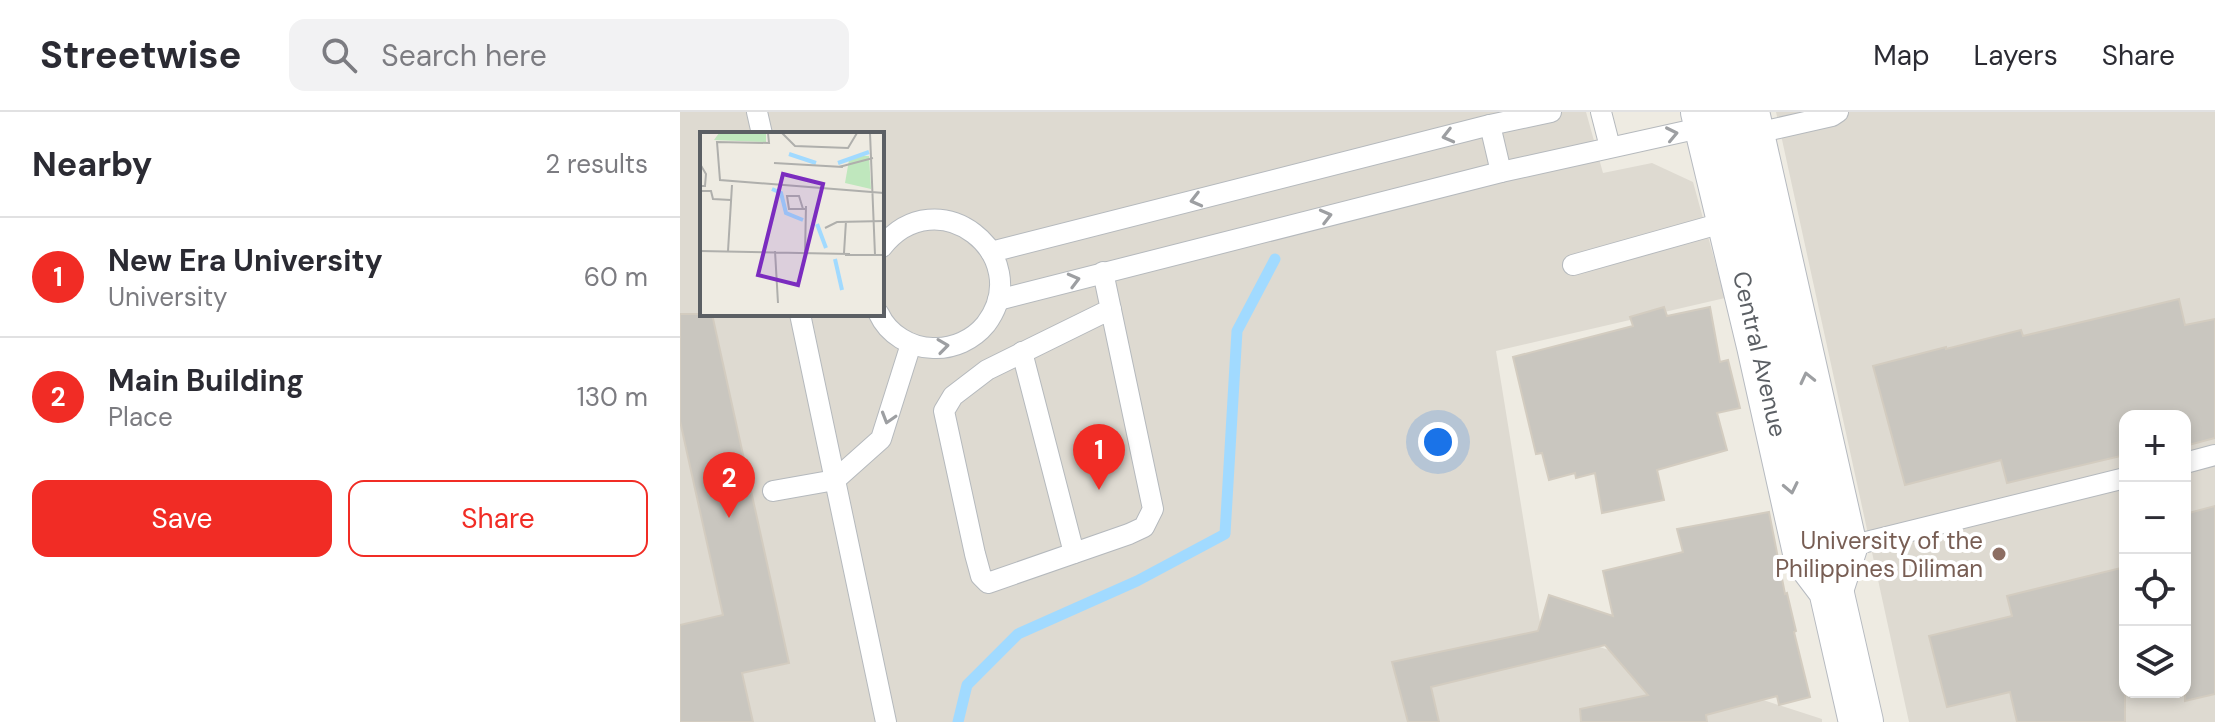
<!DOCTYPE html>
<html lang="en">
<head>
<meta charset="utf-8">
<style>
  :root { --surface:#fff; --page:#f2f2f3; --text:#2b2b33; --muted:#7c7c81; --line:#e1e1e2; --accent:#f12c25 }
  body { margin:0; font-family:"DM Sans",sans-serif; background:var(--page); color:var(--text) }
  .controls { position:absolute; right:24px; bottom:24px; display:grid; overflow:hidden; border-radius:16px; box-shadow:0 4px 12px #0003 }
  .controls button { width:72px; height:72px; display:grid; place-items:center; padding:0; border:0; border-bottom:2px solid var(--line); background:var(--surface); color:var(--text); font:40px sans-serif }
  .you { position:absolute; left:758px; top:330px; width:28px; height:28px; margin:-20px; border:6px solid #fff; border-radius:50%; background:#1a73e8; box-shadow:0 0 0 12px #1a73e833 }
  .badge { display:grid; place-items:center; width:52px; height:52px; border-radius:50%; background:var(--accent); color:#fff; font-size:26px; font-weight:700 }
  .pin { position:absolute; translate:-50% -66px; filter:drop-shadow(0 2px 4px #0008) }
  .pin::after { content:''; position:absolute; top:42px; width:28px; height:24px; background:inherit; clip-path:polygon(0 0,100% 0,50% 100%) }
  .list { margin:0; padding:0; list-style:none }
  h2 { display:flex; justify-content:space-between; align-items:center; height:104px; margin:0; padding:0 32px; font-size:34px }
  h2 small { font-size:26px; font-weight:400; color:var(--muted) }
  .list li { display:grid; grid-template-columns:52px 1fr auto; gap:24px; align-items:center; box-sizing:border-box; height:120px; padding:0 32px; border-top:2px solid var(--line) }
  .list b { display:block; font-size:30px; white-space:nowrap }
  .list p { margin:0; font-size:26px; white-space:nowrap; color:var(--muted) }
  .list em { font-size:26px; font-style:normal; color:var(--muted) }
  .actions { display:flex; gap:16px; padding:24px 32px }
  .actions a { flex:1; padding:18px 0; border:2px solid var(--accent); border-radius:16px; text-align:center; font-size:28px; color:var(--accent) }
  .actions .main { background:var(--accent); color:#fff }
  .icon { flex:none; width:44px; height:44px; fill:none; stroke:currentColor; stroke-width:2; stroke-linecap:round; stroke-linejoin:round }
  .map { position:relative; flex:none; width:1535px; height:610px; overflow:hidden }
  header { display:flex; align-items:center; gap:48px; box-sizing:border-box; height:112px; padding:0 40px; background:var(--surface); border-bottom:2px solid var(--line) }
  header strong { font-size:38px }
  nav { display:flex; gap:44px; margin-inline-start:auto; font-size:28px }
  .search { width:560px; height:72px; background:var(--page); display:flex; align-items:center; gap:20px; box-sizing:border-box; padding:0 28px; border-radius:16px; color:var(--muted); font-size:30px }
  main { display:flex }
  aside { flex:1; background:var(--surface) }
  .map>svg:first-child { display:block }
</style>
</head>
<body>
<header>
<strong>Streetwise</strong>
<div class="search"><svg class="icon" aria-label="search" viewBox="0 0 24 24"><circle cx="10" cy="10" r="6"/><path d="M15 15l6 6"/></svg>Search here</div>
<nav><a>Map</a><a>Layers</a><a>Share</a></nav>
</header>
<main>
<aside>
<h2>Nearby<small>2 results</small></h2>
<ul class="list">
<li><span class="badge">1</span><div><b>New Era University</b><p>University</p></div><em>60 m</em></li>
<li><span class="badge">2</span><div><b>Main Building</b><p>Place</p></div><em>130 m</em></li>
</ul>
<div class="actions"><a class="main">Save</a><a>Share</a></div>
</aside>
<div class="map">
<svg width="1535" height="610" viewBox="0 0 1535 610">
  <rect width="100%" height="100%" fill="#eeebe2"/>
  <g fill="#dedad1" fill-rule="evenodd">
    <path d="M 0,0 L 906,0 L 923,61 L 972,51 L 1013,70 L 1045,186 L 816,239 L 861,516 L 1142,607 L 1142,610 L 0,610 ZM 22,22 L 202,22 L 202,202 L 22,202 Z"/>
    <path d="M 1096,0 L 1535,0 L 1535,610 L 1229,610 ZM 1445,304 L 1505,304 L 1505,580 L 1445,580 Z"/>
  </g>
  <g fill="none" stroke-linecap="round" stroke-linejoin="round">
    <polyline stroke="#a1daff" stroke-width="11" points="278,610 287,573 338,522 457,469 545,422 557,219 595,147"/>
  </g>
  <g fill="#c9c6bf" stroke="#d3ccc0" stroke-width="2">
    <polygon points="1499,187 1505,213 1535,207 1535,326 1505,334 1505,304 1445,304 1445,343 1327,371 1321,348 1225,373 1193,254 1266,235 1266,237 1341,218 1343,224"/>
    <polygon points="984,195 987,204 1030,195 1040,250 1048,248 1060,296 1037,301 1047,338 977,358 984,388 922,401 915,361 896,366 895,361 869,368 862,341 856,342 833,245 953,214 950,205"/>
    <polygon points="0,202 32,202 109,551 62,561 73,610 0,610 0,513 43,503 0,309"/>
    <polygon points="1535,394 1535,582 1505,589 1505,402"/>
    <polygon points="1089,400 1105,482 1107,481 1116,519 1114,520 1130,585 1099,593 1097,584 1026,603 1027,610 901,610 900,597 968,583 925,533 751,575 759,610 728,610 712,550 858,519 869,483 933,504 923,459 1003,440 997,417"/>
    <polygon points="1445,455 1445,610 1337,610 1330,580 1267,595 1249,524 1332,504 1327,484"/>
  </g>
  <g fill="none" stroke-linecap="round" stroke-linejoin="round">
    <g stroke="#b5b9bd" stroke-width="22">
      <g id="service">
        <polyline points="77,0 82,22"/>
        <polyline points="921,0 930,35"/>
        <polyline points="810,13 821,60"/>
        <polyline points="1072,22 1152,4 1158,0"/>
        <polyline points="311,140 810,13 871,0"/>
        <polyline points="893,153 1035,113"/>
        <polyline points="423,160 473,397 464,415 449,422 308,471 301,464 295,442 264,299 273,284 307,258 431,197"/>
        <polyline points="318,188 821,60 1029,14"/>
        <polyline points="120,202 206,610"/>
        <path d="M 199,202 C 208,222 231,236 253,236 C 273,237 293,228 306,212 C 357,143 257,65 202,135"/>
        <polyline points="342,240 394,441"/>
        <polyline points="1505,351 1535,343"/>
        <polyline points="93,379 155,368 201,327 231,232"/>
        <polyline points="1162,436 1445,366"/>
      </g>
    </g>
    <g stroke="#b6bac0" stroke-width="46">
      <g id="secondary">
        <polyline points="1023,0 1079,234 1126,445 1151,478 1181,610"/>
        <polyline points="1067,0 1165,435 1151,478"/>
      </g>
    </g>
    <use href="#service" stroke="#fff" stroke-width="20"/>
    <use href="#secondary" stroke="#fff" stroke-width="44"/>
  </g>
  <defs><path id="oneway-chevron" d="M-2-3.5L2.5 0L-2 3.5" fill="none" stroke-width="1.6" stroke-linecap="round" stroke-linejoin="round" transform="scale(2)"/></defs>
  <g stroke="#9d9fa2">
    <use href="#oneway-chevron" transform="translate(992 22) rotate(-12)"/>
    <use href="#oneway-chevron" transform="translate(768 24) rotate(166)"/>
    <use href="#oneway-chevron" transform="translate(516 88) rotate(166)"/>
    <use href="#oneway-chevron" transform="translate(646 104) rotate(-14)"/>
    <use href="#oneway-chevron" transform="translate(394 168) rotate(-15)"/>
    <use href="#oneway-chevron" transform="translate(263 234) rotate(-8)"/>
    <use href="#oneway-chevron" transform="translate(1127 266) rotate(-103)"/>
    <use href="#oneway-chevron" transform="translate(208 306) rotate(107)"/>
    <use href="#oneway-chevron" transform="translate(1111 376) rotate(78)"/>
  </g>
  <circle fill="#8d6e63" stroke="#fff" stroke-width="3" cx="1319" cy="442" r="8"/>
  <g text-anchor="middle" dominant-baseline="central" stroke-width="8" stroke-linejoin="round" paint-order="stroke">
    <g font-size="24" fill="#5b5f64" stroke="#fff">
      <text transform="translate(1080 242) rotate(77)">Central Avenue</text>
    </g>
    <g font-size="24" fill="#785e54" stroke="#fff" text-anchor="end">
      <text x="1303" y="428">University of the<tspan x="1303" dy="28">Philippines Diliman</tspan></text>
    </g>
  </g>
  <g transform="translate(20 20)">
    <rect width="184" height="184" fill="#eeebe2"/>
    <path d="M 19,1 L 66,1 L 66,10 L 14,8 ZM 158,24 L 169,24 L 171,57 L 145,51 L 149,28 Z" fill="#bfe7bd"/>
    <path fill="none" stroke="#a1daff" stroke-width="4" d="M 89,22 L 116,31M 138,31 L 169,20M 72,57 L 81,61 L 86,81 L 103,88M 117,92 L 126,116M 135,127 L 142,158"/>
    <path fill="none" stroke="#afafac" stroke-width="2" d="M 68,1 L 69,11 L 17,10 L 20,48 L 184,61M 82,1 L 95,14 L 148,16 L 157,1M 170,1 L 175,123M 74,31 L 143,35M 0,32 L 6,42 L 5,54 L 0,54M 139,35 L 173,26M 0,59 L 11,59 L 13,67 L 31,68M 103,77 L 99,64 L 87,64 L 89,77 L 106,77M 125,96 L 137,90 L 184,89M 0,119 L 150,122M 28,119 L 32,53M 75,119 L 78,171M 144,121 L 146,89M 105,122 L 106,74M 145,123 L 184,123"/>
    <path fill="#7b2cbf" fill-opacity="0.15" stroke="#7b2cbf" stroke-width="4" d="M 83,42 L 123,52 L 98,153 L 58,143 Z"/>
    <rect width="184" height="184" fill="none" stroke="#5b5f64" stroke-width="4"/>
  </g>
</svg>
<div class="controls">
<button>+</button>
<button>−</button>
<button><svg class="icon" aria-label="locate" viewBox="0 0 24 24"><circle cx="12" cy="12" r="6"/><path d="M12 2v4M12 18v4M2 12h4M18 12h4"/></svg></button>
<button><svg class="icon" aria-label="layers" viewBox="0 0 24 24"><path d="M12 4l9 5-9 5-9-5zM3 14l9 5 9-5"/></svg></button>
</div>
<div class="you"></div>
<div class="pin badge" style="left:419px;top:378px">1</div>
<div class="pin badge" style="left:49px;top:406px">2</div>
</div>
</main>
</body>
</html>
